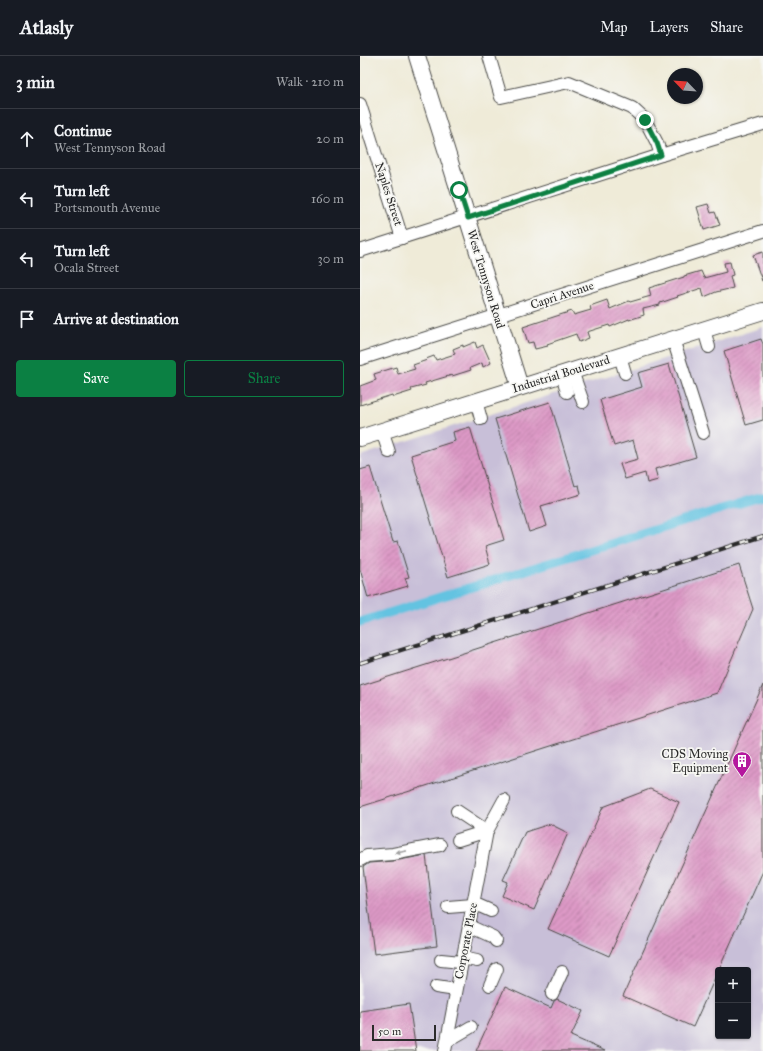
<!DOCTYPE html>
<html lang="en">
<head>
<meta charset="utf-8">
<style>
  :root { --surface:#171b24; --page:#20242c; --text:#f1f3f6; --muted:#9ea1a6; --line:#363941; --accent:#0b8043 }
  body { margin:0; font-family:"IM FELL Great Primer",serif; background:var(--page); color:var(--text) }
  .controls { position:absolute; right:12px; bottom:12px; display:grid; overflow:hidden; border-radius:4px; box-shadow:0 1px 3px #0004 }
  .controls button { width:36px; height:36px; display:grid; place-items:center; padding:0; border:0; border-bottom:1px solid var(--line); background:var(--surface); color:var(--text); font:20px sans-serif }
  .compass { position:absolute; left:307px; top:12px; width:36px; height:36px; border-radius:50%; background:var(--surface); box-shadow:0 1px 3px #0004; rotate:295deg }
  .scale { position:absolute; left:12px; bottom:10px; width:64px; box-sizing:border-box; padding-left:4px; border:2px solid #2b2b2b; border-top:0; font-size:11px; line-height:14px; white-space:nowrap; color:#2b2b2b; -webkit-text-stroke:3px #f6f6f2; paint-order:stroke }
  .stop { position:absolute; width:12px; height:12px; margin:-9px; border:3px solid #0b8043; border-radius:50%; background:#fff }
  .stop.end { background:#0b8043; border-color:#fff; box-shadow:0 1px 4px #0008 }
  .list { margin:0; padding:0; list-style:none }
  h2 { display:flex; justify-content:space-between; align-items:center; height:52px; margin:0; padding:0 16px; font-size:17px }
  h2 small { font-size:13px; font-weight:400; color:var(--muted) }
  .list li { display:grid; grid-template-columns:26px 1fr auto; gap:12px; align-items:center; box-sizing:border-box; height:60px; padding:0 16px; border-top:1px solid var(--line) }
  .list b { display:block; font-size:15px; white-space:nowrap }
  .list p { margin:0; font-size:13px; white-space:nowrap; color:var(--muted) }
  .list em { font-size:13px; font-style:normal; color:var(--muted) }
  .actions { display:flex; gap:8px; padding:12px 16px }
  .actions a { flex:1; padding:9px 0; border:1px solid var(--accent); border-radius:4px; text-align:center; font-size:14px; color:var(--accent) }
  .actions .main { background:var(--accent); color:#fff }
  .icon { flex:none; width:22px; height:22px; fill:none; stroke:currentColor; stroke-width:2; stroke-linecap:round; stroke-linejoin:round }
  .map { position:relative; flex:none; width:403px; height:995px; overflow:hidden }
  header { display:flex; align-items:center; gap:24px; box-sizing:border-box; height:56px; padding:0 20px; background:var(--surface); border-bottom:1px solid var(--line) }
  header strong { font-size:19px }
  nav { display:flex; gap:22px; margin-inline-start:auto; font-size:14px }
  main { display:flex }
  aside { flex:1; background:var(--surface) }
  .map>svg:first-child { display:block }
</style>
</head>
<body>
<header>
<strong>Atlasly</strong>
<nav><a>Map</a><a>Layers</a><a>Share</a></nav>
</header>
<main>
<aside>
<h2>3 min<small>Walk · 210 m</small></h2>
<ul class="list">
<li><svg class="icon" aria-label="ahead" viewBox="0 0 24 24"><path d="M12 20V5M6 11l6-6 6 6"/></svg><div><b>Continue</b><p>West Tennyson Road</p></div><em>20 m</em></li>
<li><svg class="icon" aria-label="left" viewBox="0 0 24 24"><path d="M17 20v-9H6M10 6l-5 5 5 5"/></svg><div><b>Turn left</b><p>Portsmouth Avenue</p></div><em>160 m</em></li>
<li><svg class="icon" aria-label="left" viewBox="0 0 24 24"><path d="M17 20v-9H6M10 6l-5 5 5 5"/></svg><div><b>Turn left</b><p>Ocala Street</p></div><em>30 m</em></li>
<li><svg class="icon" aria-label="arrive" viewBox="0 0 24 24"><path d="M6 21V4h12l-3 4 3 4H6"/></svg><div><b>Arrive at destination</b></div></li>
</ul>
<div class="actions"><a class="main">Save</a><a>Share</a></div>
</aside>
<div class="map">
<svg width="403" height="995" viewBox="0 0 403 995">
  <defs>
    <pattern id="building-hatch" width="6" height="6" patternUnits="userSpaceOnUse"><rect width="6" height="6" fill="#dd99c6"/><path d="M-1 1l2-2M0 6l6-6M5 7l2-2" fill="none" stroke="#b37da1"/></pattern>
  </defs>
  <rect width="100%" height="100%" fill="#f6f6f2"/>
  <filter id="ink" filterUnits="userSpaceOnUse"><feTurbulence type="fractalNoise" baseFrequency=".025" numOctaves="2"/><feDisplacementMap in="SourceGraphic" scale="8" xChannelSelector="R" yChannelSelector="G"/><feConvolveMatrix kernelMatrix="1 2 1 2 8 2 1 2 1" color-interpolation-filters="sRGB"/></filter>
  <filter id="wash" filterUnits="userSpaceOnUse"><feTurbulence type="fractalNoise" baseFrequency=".012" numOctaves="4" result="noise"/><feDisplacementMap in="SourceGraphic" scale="16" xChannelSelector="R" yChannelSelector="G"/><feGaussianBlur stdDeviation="0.9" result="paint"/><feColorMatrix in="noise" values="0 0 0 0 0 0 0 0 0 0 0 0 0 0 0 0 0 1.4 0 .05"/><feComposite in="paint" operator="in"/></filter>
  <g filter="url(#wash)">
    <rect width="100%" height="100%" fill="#efebd8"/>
    <path fill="#c8bfd8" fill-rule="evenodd" d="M 403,271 L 403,995 L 0,995 L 0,400 ZM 358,914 L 388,914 L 388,980 L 358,980 Z"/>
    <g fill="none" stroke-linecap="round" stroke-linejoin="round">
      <polyline stroke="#63c3e1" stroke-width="9" points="0,566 403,440"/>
    </g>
    <g id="blocks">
      <g fill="url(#building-hatch)">
        <polygon points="348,148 351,157 355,156 360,169 344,174 337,151"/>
        <polygon points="403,196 403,225 402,225 393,199"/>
        <polygon points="370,206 373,219 370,220 373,232 356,236 344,241 342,232 317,240 318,241 300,247 300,249 283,253 284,259 269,264 269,263 250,271 249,269 227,276 229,282 219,286 216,278 187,288 188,290 175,293 173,286 168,287 163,271 212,255 214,259 231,254 230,250 247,244 250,253 269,245 270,246 291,240 289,232 324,221 324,220 341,215 344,222 366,216 364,207"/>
        <polygon points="401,283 403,288 403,364 386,369 364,295"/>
        <polygon points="115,286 117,292 123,289 131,307 123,311 122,307 110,312 111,314 92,320 92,319 65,327 66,329 51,333 52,335 33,341 32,339 0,349 0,330 16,324 14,318 36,311 38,318 55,313 53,309 67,304 66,303 74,300 76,304 95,298 93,293 103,289 103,291"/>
        <polygon points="309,308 336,401 295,413 298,424 287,427 285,417 265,423 260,408 278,403 273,384 254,390 240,344 282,331 278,317"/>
        <polygon points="190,346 215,430 219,429 221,438 181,450 187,470 169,476 135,363"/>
        <polygon points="110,371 144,484 125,490 130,508 88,521 51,399 95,385 93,376"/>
        <polygon points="10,411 33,486 38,485 49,521 45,522 48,530 8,542 0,513 0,414"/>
        <polygon points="379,509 393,553 357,637 0,751 0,630"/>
        <polygon points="403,629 403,815 333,971 263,940"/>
        <polygon points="290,733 319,746 249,900 188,873 243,751"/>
        <polygon points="190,768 208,777 174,854 142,840 148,826 143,824 165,776"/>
        <polygon points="66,799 77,890 14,898 3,811 9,807 34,805"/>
        <polygon points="145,931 191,952 194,945 197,943 223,955 211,980 245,995 116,995"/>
        <polygon points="49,948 56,995 0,995 0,955"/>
      </g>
    </g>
  </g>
  <g filter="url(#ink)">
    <use href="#blocks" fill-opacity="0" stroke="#484845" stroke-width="1"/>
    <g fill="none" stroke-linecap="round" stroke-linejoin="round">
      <g stroke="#484845" stroke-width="14">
        <g id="minor">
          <polyline points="129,0 141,41 209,26 272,52 285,64 297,87 301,99"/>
          <polyline points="0,48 42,182"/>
          <polyline points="0,195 301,99 403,68"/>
          <polyline points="344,274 349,291"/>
          <polyline points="313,283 343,377"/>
          <polyline points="260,300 265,317"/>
          <polyline points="0,303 403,175"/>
          <polyline points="212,315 223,346"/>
          <polyline points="202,318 207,336"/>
          <polyline points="116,345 121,363"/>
          <polyline points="22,375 29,396"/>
          <polyline points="97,755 127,775"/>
          <polyline points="98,784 127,775"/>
          <polyline points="0,804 7,800 33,798 80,789"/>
          <polyline points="113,847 131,855"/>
          <polyline points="88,851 113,849"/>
          <polyline points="109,870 133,881 136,885"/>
          <polyline points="102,902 117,905"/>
          <polyline points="81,904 101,906"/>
          <polyline points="130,929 137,913"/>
          <polyline points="76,931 96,934"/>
          <polyline points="192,938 202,916"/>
          <polyline points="87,985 111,971"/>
          <polyline points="85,995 127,775 144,744"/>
        </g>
      </g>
      <g stroke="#484845" stroke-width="18">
        <g id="major">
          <polyline points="57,0 160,331"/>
          <polyline points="0,382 403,255"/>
        </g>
      </g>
      <use href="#minor" stroke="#fff" stroke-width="12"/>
      <use href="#major" stroke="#fff" stroke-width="16"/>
      <g stroke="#2b2b2b" stroke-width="4">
        <polyline id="rail" points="0,607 403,480"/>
      </g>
      <use href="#rail" stroke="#f6f6f2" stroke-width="2.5" stroke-dasharray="8" stroke-linecap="butt"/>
    </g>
    <defs><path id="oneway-solid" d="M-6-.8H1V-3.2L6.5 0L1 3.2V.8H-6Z"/></defs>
    <use fill="#a0a0a0" href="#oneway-solid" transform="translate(41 796) rotate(169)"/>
  </g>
  <g fill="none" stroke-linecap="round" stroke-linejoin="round" filter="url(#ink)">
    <polyline stroke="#0b8043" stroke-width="5" points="99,134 108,162 301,99 297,87 285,64"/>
  </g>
  <defs>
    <g id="building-pin" transform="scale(1)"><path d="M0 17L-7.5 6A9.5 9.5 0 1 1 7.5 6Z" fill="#b5179e" stroke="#f6f6f2"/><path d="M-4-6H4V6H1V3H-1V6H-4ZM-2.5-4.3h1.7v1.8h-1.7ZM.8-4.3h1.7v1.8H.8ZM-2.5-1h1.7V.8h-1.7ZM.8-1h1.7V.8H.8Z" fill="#fff"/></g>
  </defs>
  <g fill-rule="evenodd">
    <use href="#building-pin" x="382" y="705"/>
  </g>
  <g text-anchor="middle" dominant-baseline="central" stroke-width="3.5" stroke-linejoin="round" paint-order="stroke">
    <g font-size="12" fill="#2b2b2b" stroke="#f6f6f2">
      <text transform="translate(29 138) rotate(72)">Naples Street</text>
      <text transform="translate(126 223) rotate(73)">West Tennyson Road</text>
      <text transform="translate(202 239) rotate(-18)">Capri Avenue</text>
      <text transform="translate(201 318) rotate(-17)">Industrial Boulevard</text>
      <text transform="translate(106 885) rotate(-79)">Corporate Place</text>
    </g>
    <g font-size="12" fill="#2b2b2b" stroke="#f6f6f2" text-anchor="end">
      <text x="368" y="698">CDS Moving<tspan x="368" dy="14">Equipment</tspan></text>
    </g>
  </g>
</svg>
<div class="controls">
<button>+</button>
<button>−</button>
</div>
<svg class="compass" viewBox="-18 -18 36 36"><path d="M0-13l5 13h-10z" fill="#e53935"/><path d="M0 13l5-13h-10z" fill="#9ea1a6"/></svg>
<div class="scale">50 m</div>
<div class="stop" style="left:99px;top:134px"></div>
<div class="stop end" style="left:285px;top:64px"></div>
</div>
</main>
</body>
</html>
